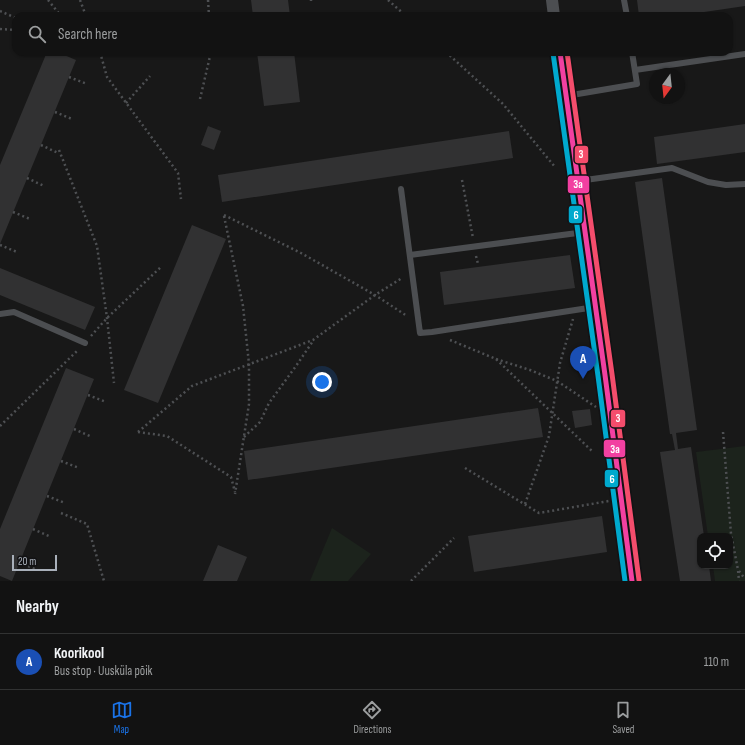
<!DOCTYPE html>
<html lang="en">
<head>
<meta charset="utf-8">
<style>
  :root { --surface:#121212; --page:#1f2020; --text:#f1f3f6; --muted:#9c9e9f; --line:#313232; --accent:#1a73e8 }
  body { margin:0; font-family:"Sofia Sans Condensed",sans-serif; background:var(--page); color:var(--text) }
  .controls { position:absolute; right:12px; bottom:12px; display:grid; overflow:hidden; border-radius:8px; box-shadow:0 1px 3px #0004 }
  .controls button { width:36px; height:36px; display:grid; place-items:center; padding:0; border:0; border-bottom:1px solid var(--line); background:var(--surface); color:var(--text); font:20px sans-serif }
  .compass { position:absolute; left:649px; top:68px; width:36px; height:36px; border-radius:50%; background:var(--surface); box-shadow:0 1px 3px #0004; rotate:195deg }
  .scale { position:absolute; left:12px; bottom:10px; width:45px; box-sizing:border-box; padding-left:4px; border:2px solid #a9b0ba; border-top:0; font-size:11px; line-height:14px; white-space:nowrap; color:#a9b0ba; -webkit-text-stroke:3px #121214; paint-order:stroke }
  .you { position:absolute; left:322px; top:382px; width:14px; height:14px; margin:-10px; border:3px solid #fff; border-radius:50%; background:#1a73e8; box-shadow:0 0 0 6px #1a73e833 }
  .badge { display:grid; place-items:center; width:26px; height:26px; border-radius:50%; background:var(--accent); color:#fff; font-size:13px; font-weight:700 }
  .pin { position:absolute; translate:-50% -33px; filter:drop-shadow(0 1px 2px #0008) }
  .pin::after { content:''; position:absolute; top:21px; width:14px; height:12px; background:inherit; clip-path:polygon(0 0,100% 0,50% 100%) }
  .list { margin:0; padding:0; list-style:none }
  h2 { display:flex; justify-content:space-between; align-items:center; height:52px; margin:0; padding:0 16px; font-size:17px }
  h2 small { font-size:13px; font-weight:400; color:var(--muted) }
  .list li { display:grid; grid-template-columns:26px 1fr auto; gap:12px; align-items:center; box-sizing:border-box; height:56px; padding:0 16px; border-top:1px solid var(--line) }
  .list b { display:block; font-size:15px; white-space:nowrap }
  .list p { margin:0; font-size:13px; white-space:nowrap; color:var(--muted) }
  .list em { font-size:13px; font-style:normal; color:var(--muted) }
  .icon { flex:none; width:22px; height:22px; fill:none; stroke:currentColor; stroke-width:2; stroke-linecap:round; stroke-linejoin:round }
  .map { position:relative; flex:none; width:745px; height:581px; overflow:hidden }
  .search { position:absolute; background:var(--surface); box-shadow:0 1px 3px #0004; left:12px; right:12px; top:12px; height:44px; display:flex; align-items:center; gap:10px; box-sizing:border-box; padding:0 14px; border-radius:12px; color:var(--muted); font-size:15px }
  .sheet { height:108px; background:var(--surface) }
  nav { display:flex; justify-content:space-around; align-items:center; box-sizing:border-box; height:56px; border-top:1px solid var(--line); background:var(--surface); font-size:11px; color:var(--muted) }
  nav a { display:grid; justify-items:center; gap:2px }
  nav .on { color:var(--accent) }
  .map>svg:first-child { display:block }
</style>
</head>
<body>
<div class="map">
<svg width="745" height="581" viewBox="0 0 745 581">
  <rect width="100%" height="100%" fill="#181818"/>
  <g fill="#1c231c">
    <polygon points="745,446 745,581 715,581 713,566 730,566 730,536 708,536 696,452"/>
    <polygon points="332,528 371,554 348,581 310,581"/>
  </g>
  <g fill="#313132">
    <polygon points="251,0 288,0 290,16 253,16"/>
    <polygon points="637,0 745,0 745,6 677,16 639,16"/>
    <polygon points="47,52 57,52 76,60 0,244 0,165"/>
    <polygon points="257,52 294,52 300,102 264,106"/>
    <polygon points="745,124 745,152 657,164 654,137"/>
    <polygon points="208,126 221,131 214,150 201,145"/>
    <polygon points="509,131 513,158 222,202 218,175"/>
    <polygon points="662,178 697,430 676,433 678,449 691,447 704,536 700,536 700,566 709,566 711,581 680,581 660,452 675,450 672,434 670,434 635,182"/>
    <polygon points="192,225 226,239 158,403 124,390"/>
    <polygon points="570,255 575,288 444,305 440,272"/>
    <polygon points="0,268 95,307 85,330 0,295"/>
    <polygon points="66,368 94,379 12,581 0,576 0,529"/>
    <polygon points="538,408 543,437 248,480 244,451"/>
    <polygon points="590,409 592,425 575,428 572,411"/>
    <polygon points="602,516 607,552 474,572 468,536"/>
    <polygon points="218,545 247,557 237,581 203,581"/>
  </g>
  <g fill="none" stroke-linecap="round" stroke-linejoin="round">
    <g stroke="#4e5053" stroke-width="2.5" stroke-dasharray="2 3" stroke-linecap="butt">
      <polyline points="48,0 61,16"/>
      <polyline points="80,0 86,16"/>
      <polyline points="208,0 209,16"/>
      <polyline points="311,0 311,1"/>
      <polyline points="388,0 406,16"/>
      <polyline points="0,11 16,18"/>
      <polyline points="0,29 16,30"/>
      <polyline points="100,52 107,77 178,173 181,199"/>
      <polyline points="446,52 503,104 555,167"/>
      <polyline points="69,77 87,84"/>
      <polyline points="200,99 211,52"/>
      <polyline points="126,103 150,76"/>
      <polyline points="55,112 72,119"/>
      <polyline points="41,145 58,153"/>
      <polyline points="59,150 97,246 107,318 114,383"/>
      <polyline points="27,178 44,186"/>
      <polyline points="462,180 473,238"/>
      <polyline points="13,212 30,219"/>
      <polyline points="224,215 301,253 375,295 407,316"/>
      <polyline points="224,216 243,306 249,364 249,404 235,494"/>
      <polyline points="0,245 17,252"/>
      <polyline points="476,256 478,264"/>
      <polyline points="91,336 107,318 162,266"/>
      <polyline points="450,340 496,359 593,452"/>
      <polyline points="496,359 530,370 557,381 596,407"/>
      <polyline points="88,395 106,402"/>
      <polyline points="0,426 77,351"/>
      <polyline points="74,429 92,437"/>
      <polyline points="138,432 192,386 313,340 375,295 402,278"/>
      <polyline points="138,432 167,436 231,477 235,492"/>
      <polyline points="723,432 731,534 738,570 739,581"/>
      <polyline points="244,437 260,422 269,403 296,366 313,341"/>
      <polyline points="61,461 79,468"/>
      <polyline points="465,468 539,513 609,501"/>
      <polyline points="47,496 65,503"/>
      <polyline points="525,504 549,436 560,363 573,319"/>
      <polyline points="61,513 87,524 104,581"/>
      <polyline points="33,529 51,537"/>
      <polyline points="19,562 37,570"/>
      <polyline points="739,571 745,579"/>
      <polyline points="411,581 454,538"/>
    </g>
    <g stroke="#4c4e51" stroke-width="6">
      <polyline points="624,0 627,16"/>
      <polyline points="635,70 745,54"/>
      <polyline points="566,96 637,84 632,52"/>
      <polyline points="578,181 672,168 708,182 726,185 745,184"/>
      <polyline points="401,189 420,333 432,332 595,307"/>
      <polyline points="410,255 585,232"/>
      <polyline points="0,314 14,312 85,343"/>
    </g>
    <g stroke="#4c4e51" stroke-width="12">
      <polyline points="552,0 554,16"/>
      <polyline points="560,52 605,375 632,581"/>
    </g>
    <g stroke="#121214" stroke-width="8">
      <polyline id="bus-1" points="560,52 605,375 632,581"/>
    </g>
    <g stroke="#121214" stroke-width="8">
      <polyline id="bus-2" points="553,53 598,376 625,581"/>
    </g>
    <g stroke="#121214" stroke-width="8">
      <polyline id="bus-3" points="567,52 612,374 639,580"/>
    </g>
    <use href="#bus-1" stroke="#f240a1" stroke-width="5"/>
    <use href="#bus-2" stroke="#00a9ce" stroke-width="5"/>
    <use href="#bus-3" stroke="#f44d6c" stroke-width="5"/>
  </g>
  <g stroke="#121214" stroke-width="1.5">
    <rect x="574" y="145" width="15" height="19" rx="4" fill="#f44d6c"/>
    <rect x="567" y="175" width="23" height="19" rx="4" fill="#f240a1"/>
    <rect x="568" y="205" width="15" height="19" rx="4" fill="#00a9ce"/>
    <rect x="610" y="409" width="16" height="19" rx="4" fill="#f44d6c"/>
    <rect x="603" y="439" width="23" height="19" rx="4" fill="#f240a1"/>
    <rect x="604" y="469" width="15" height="19" rx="4" fill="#00a9ce"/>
  </g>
  <g font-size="11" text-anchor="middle" font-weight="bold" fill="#fff">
    <text x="581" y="158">3</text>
    <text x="578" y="188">3a</text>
    <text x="576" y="219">6</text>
    <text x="618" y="422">3</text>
    <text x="615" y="453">3a</text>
    <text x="612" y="483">6</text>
  </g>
</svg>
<div class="controls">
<button><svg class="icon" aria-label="locate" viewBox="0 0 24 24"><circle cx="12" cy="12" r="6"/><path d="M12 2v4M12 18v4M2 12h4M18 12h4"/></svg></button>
</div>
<svg class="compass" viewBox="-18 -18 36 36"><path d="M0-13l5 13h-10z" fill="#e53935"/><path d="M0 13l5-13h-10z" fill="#9c9e9f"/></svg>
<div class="scale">20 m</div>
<div class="you"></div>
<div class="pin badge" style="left:583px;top:379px;background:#1a4fb4">A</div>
<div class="search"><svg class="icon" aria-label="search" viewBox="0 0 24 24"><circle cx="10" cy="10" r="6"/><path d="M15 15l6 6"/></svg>Search here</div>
</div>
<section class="sheet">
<h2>Nearby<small></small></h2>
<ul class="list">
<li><span class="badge" style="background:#1a4fb4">A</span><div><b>Koorikool</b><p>Bus stop · Uusküla põik</p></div><em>110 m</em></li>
</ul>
</section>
<nav>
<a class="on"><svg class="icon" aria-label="map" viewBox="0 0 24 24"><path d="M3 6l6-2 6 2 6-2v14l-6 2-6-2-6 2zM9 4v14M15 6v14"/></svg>Map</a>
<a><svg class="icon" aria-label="directions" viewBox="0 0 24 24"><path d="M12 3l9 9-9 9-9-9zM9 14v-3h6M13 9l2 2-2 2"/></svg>Directions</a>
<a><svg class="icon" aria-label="saved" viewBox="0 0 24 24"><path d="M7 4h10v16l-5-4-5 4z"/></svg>Saved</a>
</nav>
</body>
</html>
